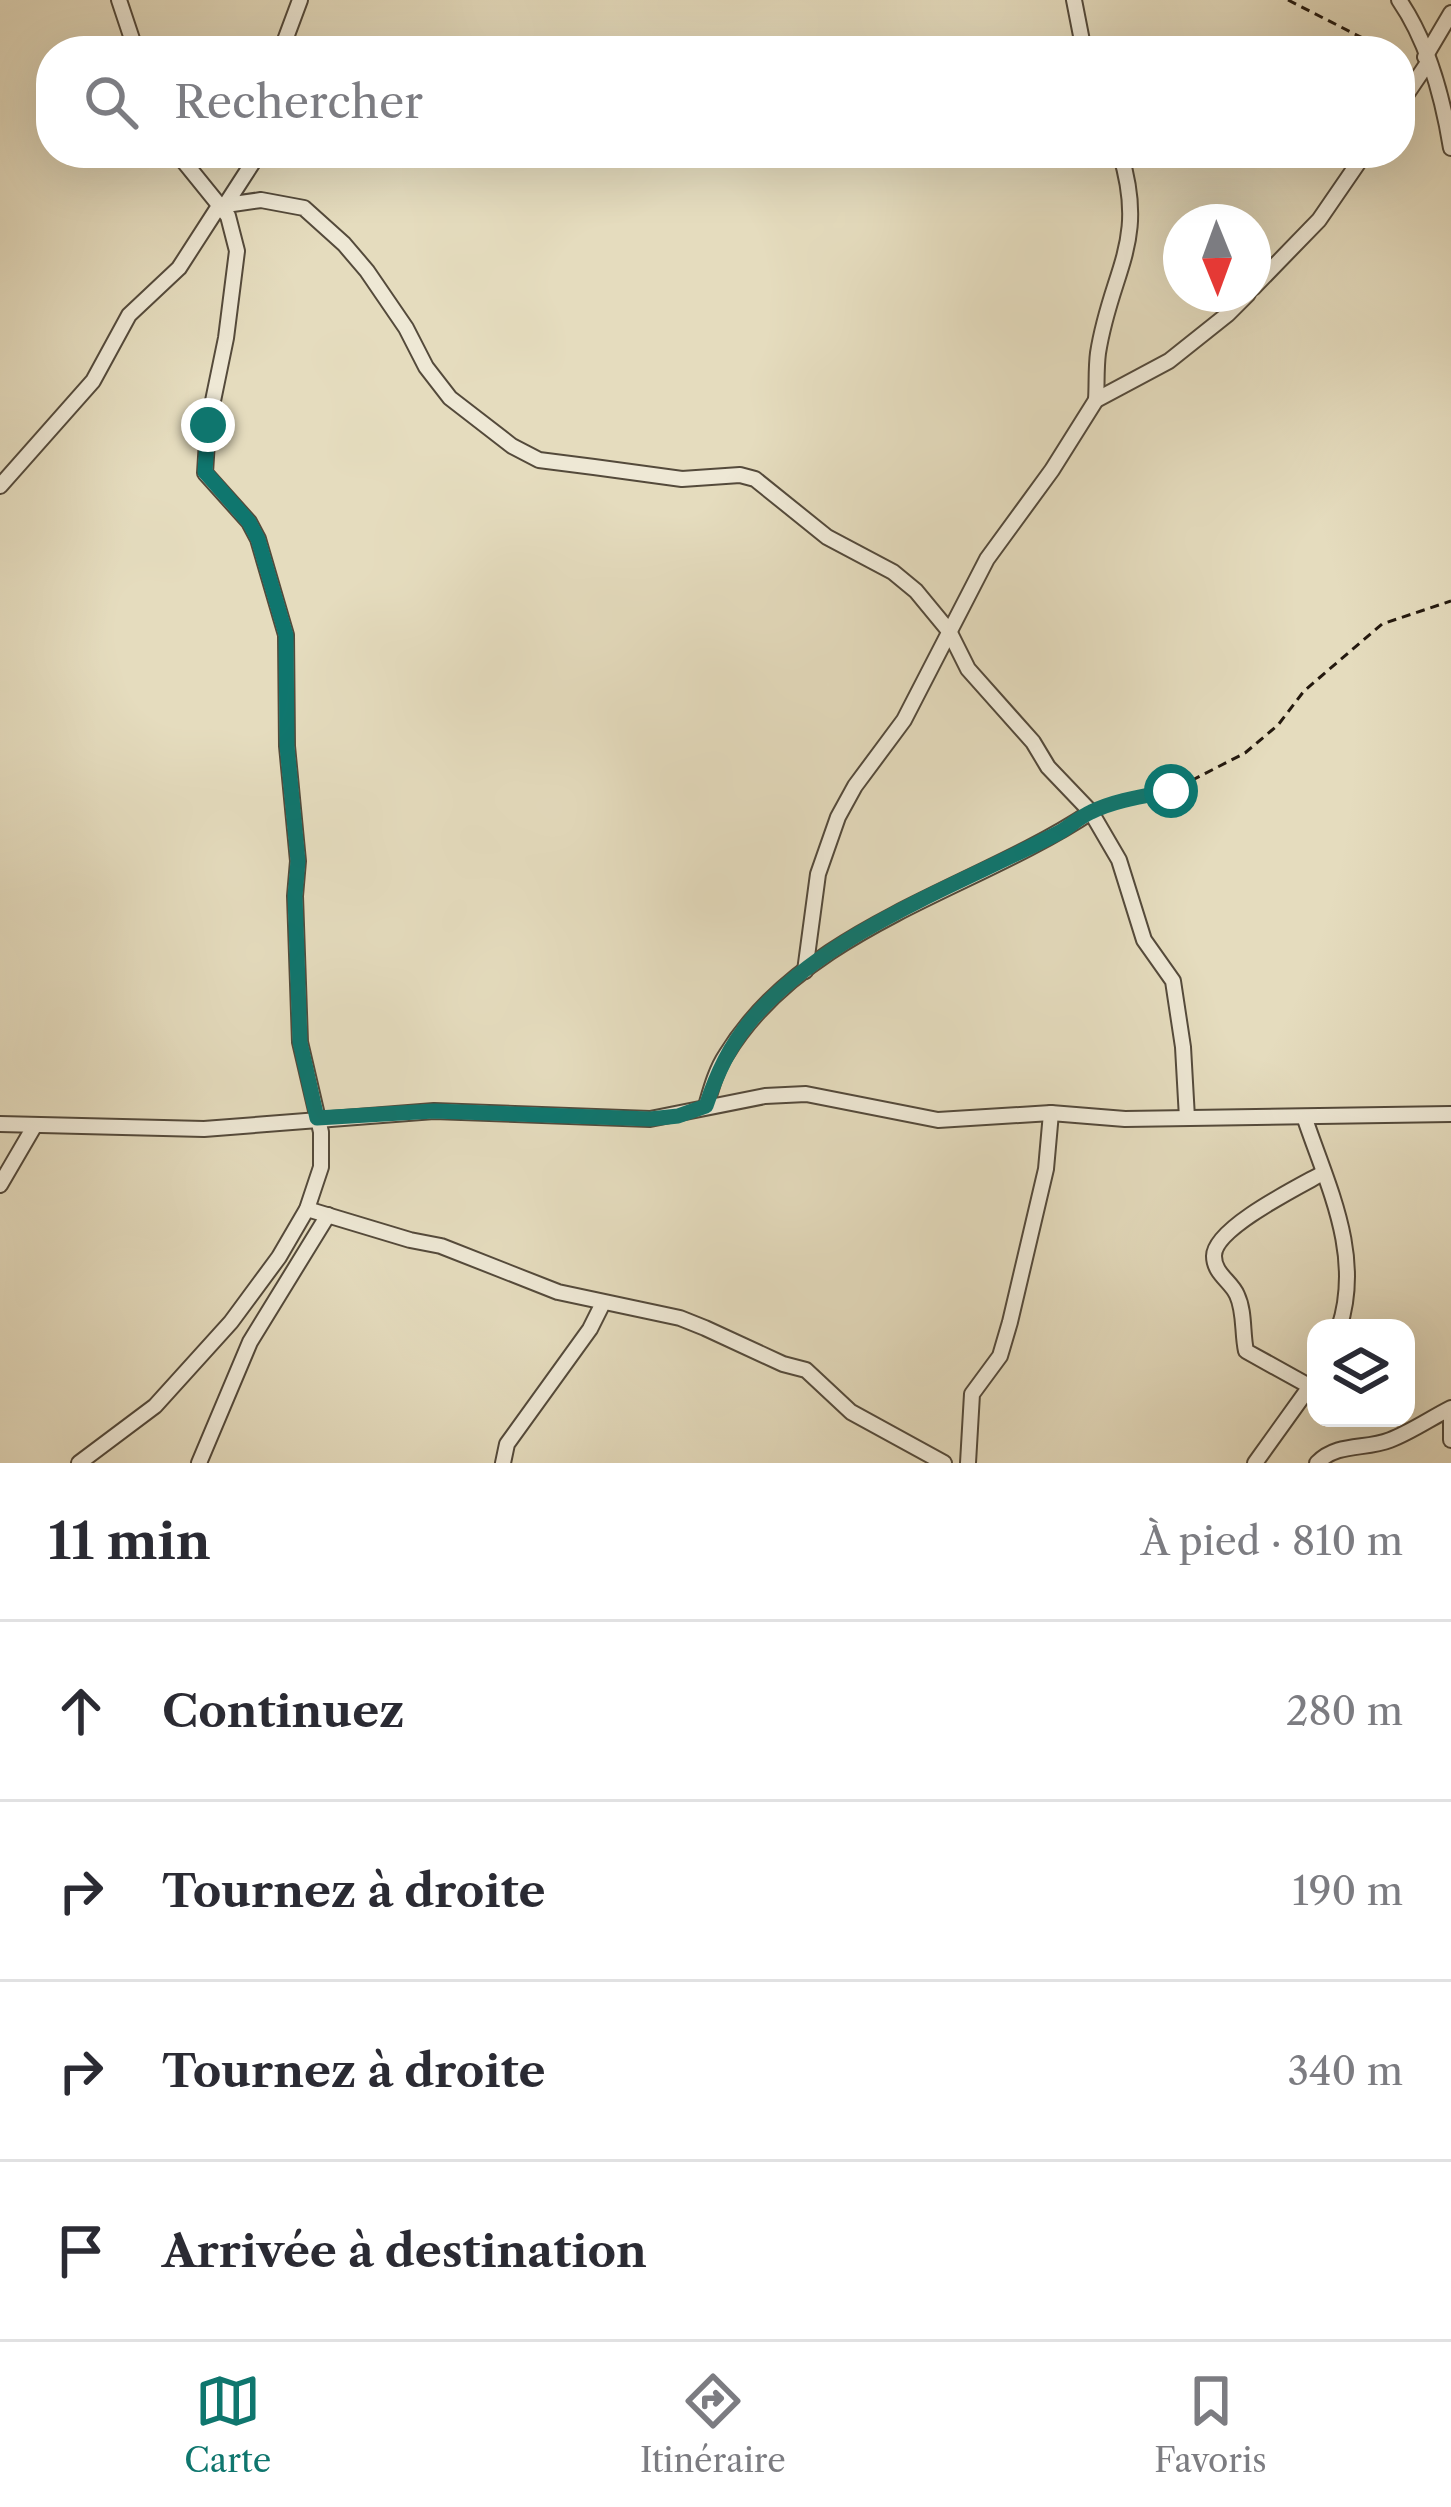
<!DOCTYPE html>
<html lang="fr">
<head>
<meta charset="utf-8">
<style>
  :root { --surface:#fff; --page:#f7f7f7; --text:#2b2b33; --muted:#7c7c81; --line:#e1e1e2; --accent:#0f766e }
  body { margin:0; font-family:"Libre Caslon Text",serif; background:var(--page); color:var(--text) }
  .controls { position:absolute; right:36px; bottom:36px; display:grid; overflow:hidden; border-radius:24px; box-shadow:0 12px 48px #0002 }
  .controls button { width:108px; height:108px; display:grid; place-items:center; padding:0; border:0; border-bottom:3px solid var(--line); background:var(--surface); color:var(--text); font:60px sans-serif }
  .compass { position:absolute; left:1163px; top:204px; width:108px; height:108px; border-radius:50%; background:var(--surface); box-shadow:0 12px 48px #0002; rotate:179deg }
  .stop { position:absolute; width:36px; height:36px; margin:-27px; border:9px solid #0f766e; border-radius:50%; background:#fff }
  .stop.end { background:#0f766e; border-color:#fff; box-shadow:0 3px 12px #0008 }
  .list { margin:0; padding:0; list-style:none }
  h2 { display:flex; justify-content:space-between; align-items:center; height:156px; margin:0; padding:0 48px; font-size:51px }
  h2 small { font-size:39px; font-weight:400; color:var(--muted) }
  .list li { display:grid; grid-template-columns:78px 1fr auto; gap:36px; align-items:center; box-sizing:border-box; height:180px; padding:0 48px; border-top:3px solid var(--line) }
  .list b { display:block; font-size:45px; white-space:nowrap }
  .list em { font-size:39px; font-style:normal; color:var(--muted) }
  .icon { flex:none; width:66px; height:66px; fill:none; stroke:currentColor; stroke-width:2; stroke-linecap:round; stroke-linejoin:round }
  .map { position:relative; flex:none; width:1451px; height:1463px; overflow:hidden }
  .search { position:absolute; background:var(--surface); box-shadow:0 12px 48px #0002; left:36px; right:36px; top:36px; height:132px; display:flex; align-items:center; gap:30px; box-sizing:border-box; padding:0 42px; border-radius:48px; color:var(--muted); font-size:45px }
  .sheet { height:876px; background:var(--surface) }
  nav { display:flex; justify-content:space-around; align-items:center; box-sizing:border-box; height:168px; border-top:3px solid var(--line); background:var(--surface); font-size:33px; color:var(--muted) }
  nav a { display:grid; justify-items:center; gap:6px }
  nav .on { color:var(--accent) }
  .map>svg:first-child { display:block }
</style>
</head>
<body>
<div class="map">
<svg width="1451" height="1463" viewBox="0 0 1451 1463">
  <rect width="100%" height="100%" fill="#e5dcbe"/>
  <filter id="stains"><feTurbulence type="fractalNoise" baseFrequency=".00167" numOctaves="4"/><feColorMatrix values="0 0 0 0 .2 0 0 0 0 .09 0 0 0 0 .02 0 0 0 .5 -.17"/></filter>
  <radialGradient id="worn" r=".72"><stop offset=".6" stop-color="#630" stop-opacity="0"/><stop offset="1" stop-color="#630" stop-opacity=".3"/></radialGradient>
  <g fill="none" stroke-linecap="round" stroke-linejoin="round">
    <g stroke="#544a3b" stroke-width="18">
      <g id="minor">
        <polyline points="119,0 136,51"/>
        <polyline points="1074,0 1084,51"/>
        <path d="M 1399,0 C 1428,42 1443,99 1451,148"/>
        <polyline points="281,51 300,0"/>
        <polyline points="1425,57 1451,13"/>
        <polyline points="1400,104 1427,64"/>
        <polyline points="226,204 259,153"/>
        <polyline points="1253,288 1319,220 1365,153"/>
        <path d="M 1096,400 C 1097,385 1096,368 1098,353 C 1111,270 1148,243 1120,153"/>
        <polyline points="0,486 93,381 129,315 179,268 219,206 261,200 304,208 344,244 367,271 406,328 426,367 450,398 512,446 539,460 594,467 682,479 740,475 755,479 827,537 893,572 916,591 949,631 968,669 1033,742 1048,767 1091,812 1119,860 1144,940 1173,981 1183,1047 1187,1118"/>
        <polyline points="805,971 818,874 838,817 855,786 904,720 987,559 1052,470 1096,400 1169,361 1228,314 1248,294"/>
        <path d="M 706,1106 C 711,1089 716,1070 726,1055 C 804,927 974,890 1091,812"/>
        <path d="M 1305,1119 C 1328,1187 1363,1255 1339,1328"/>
        <polyline points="0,1124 204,1129 434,1111 650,1119 765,1096 806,1094 938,1120 1051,1113 1125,1119 1451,1114"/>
        <polyline points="0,1185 35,1125"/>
        <polyline points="307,1209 410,1240 441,1246 558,1292 680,1318 705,1328 783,1364 806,1370 851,1412 944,1463"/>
        <path d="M 1311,1387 L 1246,1351 C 1242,1333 1245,1312 1237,1295 C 1231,1281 1214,1274 1214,1256 C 1214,1228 1300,1186 1323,1173"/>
        <polyline points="1451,1413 1451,1440"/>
        <polyline points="79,1463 155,1406 231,1322 279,1257 307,1209 321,1167 321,1132 300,1042 295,896 298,861 287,746 286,635 258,539 249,522 205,473 208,425 226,338 237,251 228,216 177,153"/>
        <polyline points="199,1463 250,1342 328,1215"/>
        <polyline points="503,1463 507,1444 590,1329 603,1303"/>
        <polyline points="968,1463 972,1394 1000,1356 1010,1322 1046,1169 1051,1113"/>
        <polyline points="1255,1463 1316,1378"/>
        <path d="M 1317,1463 C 1338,1442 1365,1450 1390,1440 C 1411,1432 1431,1418 1451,1408"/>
      </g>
    </g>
    <g stroke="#24190f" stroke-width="3" stroke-dasharray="9 6" stroke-linecap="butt">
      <polyline points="1288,0 1388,51"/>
      <polyline points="1400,58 1410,64"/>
      <polyline points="1106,807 1171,791 1245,753 1278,725 1304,691 1382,624 1451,601"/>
    </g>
    <use href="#minor" stroke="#eee8d5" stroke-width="14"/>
  </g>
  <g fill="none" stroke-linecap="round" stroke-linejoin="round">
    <path stroke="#0f766e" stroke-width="15" d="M 208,425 L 205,472 L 249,522 L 258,539 L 286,635 L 287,746 L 298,861 L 295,896 L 300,1042 L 317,1118 L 434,1111 L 650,1119 L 678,1116 L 706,1106 C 717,1073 730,1045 753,1018 C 828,931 961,884 1060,832 C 1070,826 1080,817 1091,812 C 1115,800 1145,796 1171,791"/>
  </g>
  <rect width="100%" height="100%" filter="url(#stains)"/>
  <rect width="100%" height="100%" fill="url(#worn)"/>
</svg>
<div class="controls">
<button><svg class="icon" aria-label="layers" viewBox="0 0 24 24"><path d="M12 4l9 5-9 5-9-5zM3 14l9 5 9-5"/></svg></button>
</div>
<svg class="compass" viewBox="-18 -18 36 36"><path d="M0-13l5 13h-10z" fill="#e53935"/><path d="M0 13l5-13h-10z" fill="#7c7c81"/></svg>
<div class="stop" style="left:1171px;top:791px"></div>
<div class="stop end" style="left:208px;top:425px"></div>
<div class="search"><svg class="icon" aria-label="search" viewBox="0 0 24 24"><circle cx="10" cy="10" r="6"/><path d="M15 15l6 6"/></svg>Rechercher</div>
</div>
<section class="sheet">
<h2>11 min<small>À pied · 810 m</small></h2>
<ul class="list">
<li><svg class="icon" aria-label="ahead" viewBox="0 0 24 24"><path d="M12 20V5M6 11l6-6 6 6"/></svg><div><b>Continuez</b></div><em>280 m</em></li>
<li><svg class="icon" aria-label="right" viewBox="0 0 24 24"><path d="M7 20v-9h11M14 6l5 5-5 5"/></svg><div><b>Tournez à droite</b></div><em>190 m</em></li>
<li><svg class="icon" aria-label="right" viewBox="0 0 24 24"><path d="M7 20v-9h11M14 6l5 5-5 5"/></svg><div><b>Tournez à droite</b></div><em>340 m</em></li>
<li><svg class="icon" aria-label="arrive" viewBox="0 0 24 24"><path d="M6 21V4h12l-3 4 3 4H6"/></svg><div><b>Arrivée à destination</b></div></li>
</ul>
</section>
<nav>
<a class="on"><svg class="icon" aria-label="map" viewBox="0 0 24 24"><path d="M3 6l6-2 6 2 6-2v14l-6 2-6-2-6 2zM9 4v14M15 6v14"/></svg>Carte</a>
<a><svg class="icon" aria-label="directions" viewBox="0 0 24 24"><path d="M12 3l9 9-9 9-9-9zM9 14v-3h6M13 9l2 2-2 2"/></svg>Itinéraire</a>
<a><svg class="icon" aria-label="saved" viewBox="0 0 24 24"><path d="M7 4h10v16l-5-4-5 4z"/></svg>Favoris</a>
</nav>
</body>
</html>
